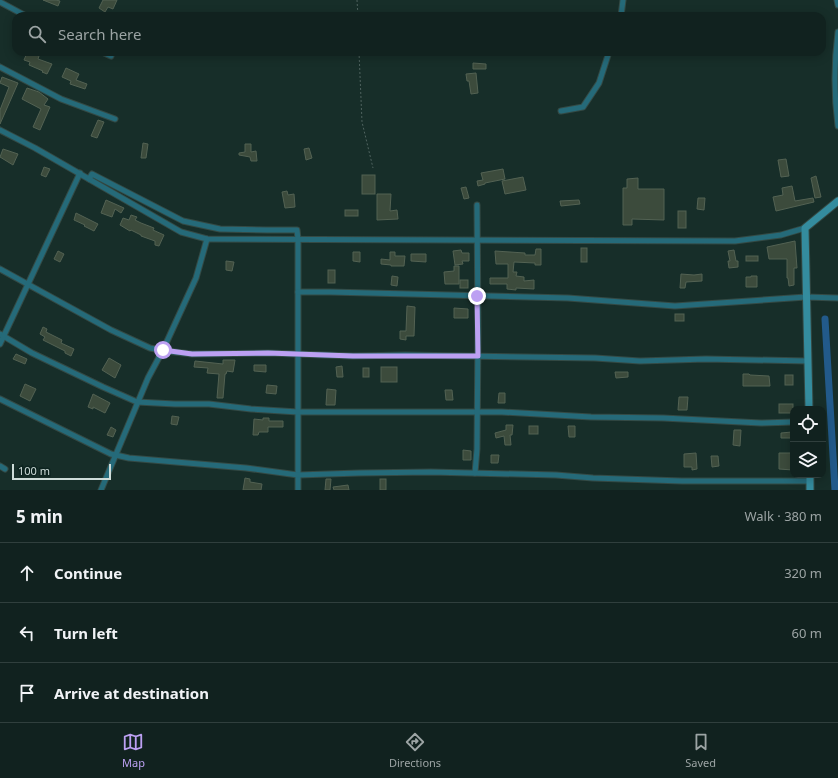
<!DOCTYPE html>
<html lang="en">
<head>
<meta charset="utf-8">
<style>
  :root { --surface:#11221f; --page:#1a2a28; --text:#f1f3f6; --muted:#9ca4a4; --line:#303f3d; --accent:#bca0f2 }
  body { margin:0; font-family:"Noto Sans",sans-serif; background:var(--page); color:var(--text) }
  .controls { position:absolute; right:12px; bottom:12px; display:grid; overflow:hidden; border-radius:8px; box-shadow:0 2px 10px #0003 }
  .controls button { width:36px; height:36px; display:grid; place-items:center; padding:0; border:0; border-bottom:1px solid var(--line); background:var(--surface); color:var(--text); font:20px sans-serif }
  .scale { position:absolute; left:12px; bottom:10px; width:99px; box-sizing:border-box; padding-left:4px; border:2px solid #cedcd9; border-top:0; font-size:11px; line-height:14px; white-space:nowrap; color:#cedcd9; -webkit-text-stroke:3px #0d2420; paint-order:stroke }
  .stop { position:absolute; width:12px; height:12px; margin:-9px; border:3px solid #bca0f2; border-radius:50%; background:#fff }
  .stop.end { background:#bca0f2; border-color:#fff; box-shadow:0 1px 4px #0008 }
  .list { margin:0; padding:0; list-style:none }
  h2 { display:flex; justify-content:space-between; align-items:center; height:52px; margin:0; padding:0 16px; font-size:17px }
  h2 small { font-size:13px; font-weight:400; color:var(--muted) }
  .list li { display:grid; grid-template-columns:26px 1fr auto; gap:12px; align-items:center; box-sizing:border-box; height:60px; padding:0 16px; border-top:1px solid var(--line) }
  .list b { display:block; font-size:15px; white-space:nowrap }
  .list em { font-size:13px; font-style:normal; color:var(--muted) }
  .icon { flex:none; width:22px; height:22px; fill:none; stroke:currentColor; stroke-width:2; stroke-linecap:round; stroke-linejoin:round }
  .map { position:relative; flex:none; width:838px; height:490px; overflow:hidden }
  .search { position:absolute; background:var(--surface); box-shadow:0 2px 10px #0003; left:12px; right:12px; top:12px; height:44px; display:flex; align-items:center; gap:10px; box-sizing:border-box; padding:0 14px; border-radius:12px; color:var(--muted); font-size:15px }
  .sheet { height:232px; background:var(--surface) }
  nav { display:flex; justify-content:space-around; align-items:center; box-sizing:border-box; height:56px; border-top:1px solid var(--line); background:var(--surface); font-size:11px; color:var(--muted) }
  nav a { display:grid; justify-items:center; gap:2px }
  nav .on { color:var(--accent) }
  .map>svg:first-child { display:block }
</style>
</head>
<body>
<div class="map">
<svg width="838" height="490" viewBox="0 0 838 490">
  <rect width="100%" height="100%" fill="#172e29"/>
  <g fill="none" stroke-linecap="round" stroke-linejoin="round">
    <polyline stroke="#225a8a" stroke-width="7" points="825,319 835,490"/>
  </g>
  <g fill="#3c4b3c" stroke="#536253">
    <polygon points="43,0 56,0 60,1 58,6"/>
    <polygon points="103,0 117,0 113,9 108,7 105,12 99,8"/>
    <polygon points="27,53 39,56 38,59 52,64 47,74 42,72 43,71 29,65 30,62 24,60"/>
    <polygon points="473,63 486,64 486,69 473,69"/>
    <polygon points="66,68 79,74 76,80 87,84 85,89 70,84 71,81 62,77"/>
    <polygon points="476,73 478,93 471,94 469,81 467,81 466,74"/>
    <polygon points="2,77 18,83 0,124 0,110 9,87 0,83"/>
    <polygon points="27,88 39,92 48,99 44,105 50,107 40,130 33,127 41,109 22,99"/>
    <polygon points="98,120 104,122 97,138 91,136"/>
    <polygon points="143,143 148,144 146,158 141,158"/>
    <polygon points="245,144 251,144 251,152 256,151 257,161 251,161 250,157 239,155 239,153 245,152"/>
    <polygon points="309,148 312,158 306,160 304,149"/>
    <polygon points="3,149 18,154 13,165 0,157"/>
    <polygon points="786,159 789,176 781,177 778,160"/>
    <polygon points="44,167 50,169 46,177 41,175"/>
    <polygon points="503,169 505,179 485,183 485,184 478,186 477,181 483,180 481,173"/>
    <rect x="362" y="175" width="13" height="19"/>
    <polygon points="816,176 821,197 815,198 811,178"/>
    <polygon points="523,177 526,190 505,194 502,181"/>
    <polygon points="638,178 638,189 664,189 664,220 632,219 632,225 623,225 623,188 627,188 627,179"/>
    <polygon points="792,186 795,201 813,198 814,202 776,211 773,197 783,195 782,188"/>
    <polygon points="466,187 469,198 464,199 461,188"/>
    <polygon points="287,191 288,195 294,194 295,207 285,208 282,192"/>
    <polygon points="377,194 391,194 390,211 397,210 398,219 377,220"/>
    <polygon points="698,198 705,198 704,210 697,209"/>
    <polygon points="106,200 124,208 121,213 115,209 112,217 101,213"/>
    <polygon points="579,200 580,204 561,206 560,201"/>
    <rect x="345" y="210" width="13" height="6"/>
    <rect x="678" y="211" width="8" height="17"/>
    <polygon points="76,213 98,224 94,231 84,226 85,225 74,220"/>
    <polygon points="131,215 137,217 135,220 141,223 154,228 153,230 164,235 159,246 155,245 155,241 141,236 141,235 131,230 130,231 120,225 123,218 129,220"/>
    <polygon points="795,241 797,268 794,268 794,285 789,286 788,278 787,278 787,259 769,259 767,247"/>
    <rect x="581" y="248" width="6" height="14"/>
    <polygon points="536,249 541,249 541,265 535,265 535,263 514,262 513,272 517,272 516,276 524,277 524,281 534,280 534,289 516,288 516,290 507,289 507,284 490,284 490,278 508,278 508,264 496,264 495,251 525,253 525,255 535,255"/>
    <polygon points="461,250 462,253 469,253 469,261 462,261 463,264 455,265 453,251"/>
    <polygon points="734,250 736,261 738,261 738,267 729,268 728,261 730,261 728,251"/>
    <polygon points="58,251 64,254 60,262 54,259"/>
    <polygon points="353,252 360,252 360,262 353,261"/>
    <polygon points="390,252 395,252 395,256 405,256 404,266 391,266 391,265 381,264 381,259 390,260"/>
    <polygon points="411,254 426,254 426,262 411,261"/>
    <rect x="746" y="256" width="12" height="5"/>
    <polygon points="226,261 234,262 232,271 226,270"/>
    <polygon points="454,266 459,266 459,284 445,284 444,272 454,271"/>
    <rect x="328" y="270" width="7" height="13"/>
    <polygon points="681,274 694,275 702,274 702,281 686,282 685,288 680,288"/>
    <polygon points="392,276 398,277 397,286 391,285"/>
    <polygon points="751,276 757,276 757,287 746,287 746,277 751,277"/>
    <rect x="460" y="280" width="8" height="8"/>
    <polygon points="407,306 415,307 414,336 406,336 406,340 400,339 400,331 406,331"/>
    <polygon points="454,308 468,309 468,318 454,318"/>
    <rect x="675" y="314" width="9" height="7"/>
    <polygon points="43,327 47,329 46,332 62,340 61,343 74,349 71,356 65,353 65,351 43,340 45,337 40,334"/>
    <polygon points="16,354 27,359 25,364 13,359"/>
    <polygon points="109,358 121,365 115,378 102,370"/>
    <polygon points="223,360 235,360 233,372 227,371 226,374 225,374 223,398 217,398 219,374 207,373 208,368 194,367 195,361 223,364"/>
    <polygon points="254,365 266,365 266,372 254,371"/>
    <polygon points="342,366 343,377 337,377 336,367"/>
    <rect x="381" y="367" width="16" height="15"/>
    <rect x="363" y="368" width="6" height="9"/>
    <polygon points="615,372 628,372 628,377 616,378"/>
    <polygon points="743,374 749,374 750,375 769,376 770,386 743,386"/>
    <rect x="785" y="375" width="8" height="10"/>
    <polygon points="25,384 36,389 30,401 20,396"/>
    <polygon points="267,385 277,386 276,394 266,393"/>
    <polygon points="327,389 336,390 335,405 326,405"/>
    <polygon points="445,390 452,390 453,400 446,400"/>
    <polygon points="499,393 505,393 505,403 498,403"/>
    <polygon points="93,394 110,403 105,413 93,407 93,409 88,407"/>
    <polygon points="679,397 688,397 687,410 678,410"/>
    <rect x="779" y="404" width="14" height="9"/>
    <polygon points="172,416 179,417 177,425 171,424"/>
    <polygon points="263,418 269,418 269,421 283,421 283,427 268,427 268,432 259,432 258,435 253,435 254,419 263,420"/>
    <polygon points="506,425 513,425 512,435 510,435 511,445 505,445 504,436 496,438 495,433 506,430"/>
    <rect x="529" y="426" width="9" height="8"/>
    <polygon points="568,426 575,426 575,437 569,437"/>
    <polygon points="111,427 116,430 113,437 107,435"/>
    <polygon points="734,430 741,430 740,446 733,445"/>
    <polygon points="792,432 793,438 781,438 781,433"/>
    <polygon points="463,450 471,451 471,460 463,460"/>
    <polygon points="696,453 697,469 692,470 692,467 684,467 684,454"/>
    <polygon points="779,453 793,453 793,470 779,469"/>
    <polygon points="491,455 499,455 498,463 491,463"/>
    <polygon points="711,456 718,456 719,466 712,467"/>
    <polygon points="245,478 250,479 250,482 262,484 261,490 243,490"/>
    <polygon points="326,479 331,479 330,490 325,490"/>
    <rect x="380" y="479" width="6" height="11"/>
    <polygon points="348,485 349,490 334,490 333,487"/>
  </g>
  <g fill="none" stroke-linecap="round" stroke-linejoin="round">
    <g stroke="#344a45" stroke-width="7">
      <g id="street">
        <polyline points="837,0 838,5"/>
        <polyline points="0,2 26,16"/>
        <polyline points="621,16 623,0"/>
        <path d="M 838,32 C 834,63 834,95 838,126"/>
        <polyline points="102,52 111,56"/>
        <polyline points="0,67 61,99 115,119"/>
        <polyline points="561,111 583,107 599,83 609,52"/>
        <polyline points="0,130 35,148 181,232 207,239 735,241 781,235 805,228"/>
        <polyline points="89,179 92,174 183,221 220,229 267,230 297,230 298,239 298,490"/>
        <polyline points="0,269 111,330 150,348 166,351 192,354 268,353 353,356 405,355 595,358 640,361 706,359 808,361"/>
        <polyline points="298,292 330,292 568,298 675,306 806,297 838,298"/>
        <polyline points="0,334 32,353 103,387 137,402 175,404 209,404 251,409 298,412 502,412 591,417 663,418 761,423 793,422"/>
        <polyline points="0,344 80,173"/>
        <polyline points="0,399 111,454 129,458 246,468 298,475 359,473 431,472 556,475 593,478 682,481 810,481"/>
        <polyline points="0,466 5,469"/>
        <polyline points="475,473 477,449 478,330 477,205"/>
        <polyline points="101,490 148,378 163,350 196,278 207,239"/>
      </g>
    </g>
    <g stroke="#344a45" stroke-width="9">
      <g id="secondary">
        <polyline points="809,409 805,228 838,201"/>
        <polyline points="810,475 810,490"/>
      </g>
    </g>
    <g stroke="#4f635f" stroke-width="1" stroke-dasharray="2 2" stroke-linecap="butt">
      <polyline points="357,0 358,16"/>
      <polyline points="359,52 362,122 373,168"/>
    </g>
    <use href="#street" stroke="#256a79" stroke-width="5"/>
    <use href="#secondary" stroke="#348c9e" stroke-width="7"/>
  </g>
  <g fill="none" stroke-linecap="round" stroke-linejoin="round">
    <polyline stroke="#bca0f2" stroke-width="5" points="163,350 192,354 268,353 353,356 478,356 477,296"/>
  </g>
</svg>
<div class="controls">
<button><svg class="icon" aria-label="locate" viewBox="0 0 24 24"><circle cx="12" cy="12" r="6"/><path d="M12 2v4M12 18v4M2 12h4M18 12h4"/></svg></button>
<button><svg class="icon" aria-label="layers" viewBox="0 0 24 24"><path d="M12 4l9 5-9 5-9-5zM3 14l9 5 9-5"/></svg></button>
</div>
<div class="scale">100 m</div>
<div class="stop" style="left:163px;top:350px"></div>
<div class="stop end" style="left:477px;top:296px"></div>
<div class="search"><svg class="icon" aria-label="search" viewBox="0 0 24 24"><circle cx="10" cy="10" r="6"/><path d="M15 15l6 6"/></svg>Search here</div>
</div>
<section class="sheet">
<h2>5 min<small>Walk · 380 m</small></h2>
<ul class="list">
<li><svg class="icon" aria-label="ahead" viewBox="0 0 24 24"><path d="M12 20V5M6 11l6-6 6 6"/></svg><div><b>Continue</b></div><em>320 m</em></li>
<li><svg class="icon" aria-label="left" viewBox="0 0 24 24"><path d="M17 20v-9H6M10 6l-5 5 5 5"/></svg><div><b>Turn left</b></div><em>60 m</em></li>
<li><svg class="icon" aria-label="arrive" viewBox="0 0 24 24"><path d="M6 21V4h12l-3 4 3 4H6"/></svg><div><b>Arrive at destination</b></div></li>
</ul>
</section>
<nav>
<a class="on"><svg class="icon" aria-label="map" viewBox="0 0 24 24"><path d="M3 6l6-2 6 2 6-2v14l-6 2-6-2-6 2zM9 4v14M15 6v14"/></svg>Map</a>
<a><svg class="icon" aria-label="directions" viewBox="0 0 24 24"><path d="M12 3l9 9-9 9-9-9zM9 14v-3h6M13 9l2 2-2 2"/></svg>Directions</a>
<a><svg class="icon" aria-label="saved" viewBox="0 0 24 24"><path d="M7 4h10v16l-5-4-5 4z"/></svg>Saved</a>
</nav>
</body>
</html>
